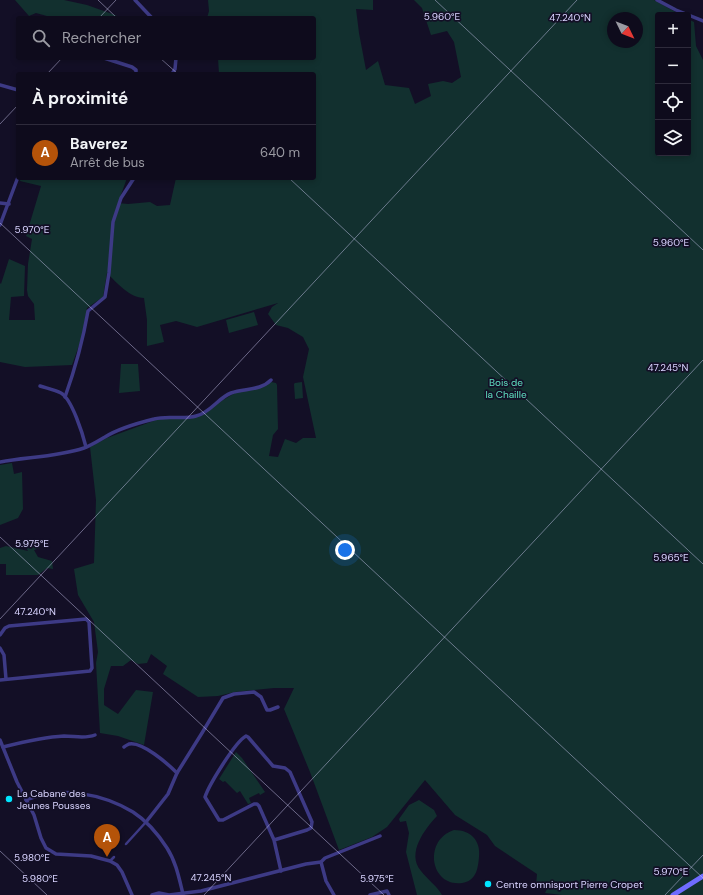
<!DOCTYPE html>
<html lang="fr">
<head>
<meta charset="utf-8">
<style>
  :root { --surface:#0e0b1c; --page:#1c1929; --text:#f1f3f6; --muted:#9b9ba3; --line:#2e2b3b; --accent:#b45309 }
  body { margin:0; font-family:"DM Sans",sans-serif; background:var(--page); color:var(--text) }
  .controls { position:absolute; right:12px; top:12px; display:grid; overflow:hidden; border-radius:4px; box-shadow:0 2px 6px #0003 }
  .controls button { width:36px; height:36px; display:grid; place-items:center; padding:0; border:0; border-bottom:1px solid var(--line); background:var(--surface); color:var(--text); font:20px sans-serif }
  .compass { position:absolute; left:607px; top:12px; width:36px; height:36px; border-radius:50%; background:var(--surface); box-shadow:0 2px 6px #0003; rotate:133deg }
  .you { position:absolute; left:345px; top:550px; width:14px; height:14px; margin:-10px; border:3px solid #fff; border-radius:50%; background:#1a73e8; box-shadow:0 0 0 6px #1a73e833 }
  .badge { display:grid; place-items:center; width:26px; height:26px; border-radius:50%; background:var(--accent); color:#fff; font-size:13px; font-weight:700 }
  .pin { position:absolute; translate:-50% -33px; filter:drop-shadow(0 1px 2px #0008) }
  .pin::after { content:''; position:absolute; top:21px; width:14px; height:12px; background:inherit; clip-path:polygon(0 0,100% 0,50% 100%) }
  .list { margin:0; padding:0; list-style:none }
  h2 { display:flex; justify-content:space-between; align-items:center; height:52px; margin:0; padding:0 16px; font-size:17px }
  h2 small { font-size:13px; font-weight:400; color:var(--muted) }
  .list li { display:grid; grid-template-columns:26px 1fr auto; gap:12px; align-items:center; box-sizing:border-box; height:56px; padding:0 16px; border-top:1px solid var(--line) }
  .list b { display:block; font-size:15px; white-space:nowrap }
  .list p { margin:0; font-size:13px; white-space:nowrap; color:var(--muted) }
  .list em { font-size:13px; font-style:normal; color:var(--muted) }
  .icon { flex:none; width:22px; height:22px; fill:none; stroke:currentColor; stroke-width:2; stroke-linecap:round; stroke-linejoin:round }
  .map { position:relative; flex:none; width:703px; height:895px; overflow:hidden }
  .search { position:absolute; background:var(--surface); box-shadow:0 2px 6px #0003; left:16px; top:16px; width:300px; height:44px; display:flex; align-items:center; gap:10px; box-sizing:border-box; padding:0 14px; border-radius:4px; color:var(--muted); font-size:15px }
  .panel { position:absolute; background:var(--surface); box-shadow:0 2px 6px #0003; left:16px; top:72px; width:300px; height:108px; border-radius:4px }
  .map>svg:first-child { display:block }
</style>
</head>
<body>
<div class="map">
<svg width="703" height="895" viewBox="0 0 703 895">
  <rect width="100%" height="100%" fill="#130f26"/>
  <g fill="#12302f" fill-rule="evenodd">
    <polygon points="15,0 64,0 87,5 115,15 120,18 54,18 36,13 29,16"/>
    <path d="M 208,0 L 373,0 L 373,10 L 356,9 L 359,33 L 366,70 L 378,61 L 385,85 L 409,88 L 415,104 L 431,96 L 428,84 L 443,81 L 452,83 L 461,77 L 454,42 L 447,31 L 431,35 L 422,8 L 414,0 L 654,0 L 681,15 L 658,15 L 658,153 L 688,153 L 688,19 L 694,22 L 696,46 L 703,60 L 703,895 L 562,895 L 545,893 L 547,889 L 536,886 L 537,874 L 495,846 L 487,835 L 455,815 L 425,780 L 387,827 L 372,837 L 339,850 L 310,772 L 284,709 L 294,688 L 274,688 L 235,692 L 218,696 L 198,697 L 163,674 L 167,666 L 151,654 L 147,663 L 138,664 L 131,660 L 123,666 L 111,666 L 104,689 L 104,705 L 118,714 L 136,690 L 153,692 L 144,745 L 118,736 L 100,733 L 96,663 L 98,652 L 94,622 L 78,595 L 74,569 L 94,563 L 96,500 L 90,447 L 107,438 L 156,420 L 168,418 L 191,419 L 235,393 L 271,382 L 276,383 L 277,385 L 278,429 L 273,435 L 269,456 L 278,457 L 285,439 L 296,443 L 303,438 L 316,438 L 303,377 L 309,349 L 303,337 L 288,328 L 276,325 L 268,314 L 272,307 L 278,303 L 197,327 L 176,321 L 160,325 L 164,342 L 147,346 L 147,320 L 144,298 C 130,298 117,283 107,273 L 103,297 L 87,308 L 82,337 L 72,365 L 25,367 L 0,362 L 0,283 L 1,284 L 9,259 L 25,266 L 24,296 L 11,297 L 9,320 L 35,320 L 34,304 L 28,296 L 27,290 L 28,264 L 32,239 L 26,236 L 41,186 L 20,181 L 21,178 L 127,178 L 118,203 L 128,204 L 150,202 L 157,206 L 170,205 L 176,178 L 314,178 L 314,74 L 219,74 L 218,58 L 314,58 L 314,18 L 207,18 L 209,11 ZM 613,18 L 637,18 L 637,42 L 613,42 Z"/>
    <polygon points="254,312 258,325 229,333 226,320"/>
    <polygon points="121,364 138,364 140,391 119,393"/>
    <polygon points="302,382 303,398 295,399 294,384 295,383"/>
    <polygon points="12,463 14,474 22,472 23,509 18,518 0,525 0,465"/>
    <polygon points="29,539 39,543 40,548 34,550 38,557 52,561 53,569 47,568 38,575 6,575 6,564 0,564 0,548 6,546 28,551 23,543"/>
    <polygon points="236,752 242,758 265,792 260,795 259,793 249,798 251,803 248,804 240,791 237,793 225,781 223,782 219,779"/>
    <path d="M 419,800 L 434,810 L 437,816 C 425,829 406,853 421,871 C 427,879 437,886 442,895 L 417,895 L 406,852 L 409,833 L 406,821 L 400,822 L 399,819 L 409,805 Z"/>
    <path d="M 454,830 C 471,830 481,841 479,857 C 478,869 476,881 462,883 C 430,887 423,840 454,830 Z"/>
  </g>
  <g fill="none" stroke-linecap="round" stroke-linejoin="round">
    <g stroke="#3d3a85" stroke-width="2.5">
      <polyline points="126,844 146,822"/>
      <polyline points="110,861 114,857"/>
    </g>
    <g stroke="#3d3a85" stroke-width="3.5">
      <polyline points="135,0 152,18"/>
      <polyline points="657,0 676,10 703,21"/>
      <polyline points="104,58 132,67 136,70 136,74"/>
      <polyline points="172,74 175,69 176,58"/>
      <polyline points="0,85 18,90"/>
      <polyline points="0,203 9,204"/>
      <polyline points="0,225 18,177"/>
      <path d="M 40,386 C 46,388 55,390 61,393 C 72,399 83,435 86,447"/>
      <path d="M 65,397 C 75,369 83,340 88,311 L 105,297 L 109,273 L 113,222 L 121,198 L 134,178"/>
      <path d="M 0,462 C 27,457 57,457 84,448 C 92,445 98,441 105,437 C 119,428 138,423 154,419 C 168,415 182,420 196,416 C 210,413 218,398 231,393 C 245,388 260,391 271,380"/>
      <polyline points="0,635 5,628 9,626 86,619 89,622 92,668 90,671 0,680"/>
      <polyline points="0,648 4,655 6,679"/>
      <polyline points="0,740 17,782 34,815 41,838 46,848 56,854 91,856 110,861 117,865 122,872 132,895"/>
      <path d="M 3,747 C 23,742 43,737 64,736 C 75,736 85,739 95,735"/>
      <path d="M 124,747 C 125,746 127,745 129,744 C 142,741 168,764 177,773"/>
      <path d="M 26,800 C 60,785 103,794 133,812 C 147,821 158,834 167,848 C 176,862 179,878 183,894"/>
      <polyline points="146,822 168,794 177,773 202,733 223,698 234,694 254,692 261,697 267,710 270,710 278,707"/>
      <path d="M 274,840 L 307,830 L 311,828 L 312,822 L 290,772 L 285,768 L 273,766 L 248,737 L 246,736 C 235,742 209,785 205,797 L 219,820 L 223,820 L 254,804 L 257,804 L 259,806 L 274,840 L 281,871"/>
      <polyline points="321,862 326,881 334,895"/>
      <polyline points="152,895 159,893 169,895 201,891 306,864 321,862 325,858 380,836"/>
      <polyline points="370,895 387,891 389,895"/>
    </g>
    <polyline stroke="#6f6bff" stroke-width="5" points="673,895 703,876"/>
  </g>
  <path fill="none" stroke="#d9d4ff" stroke-width="1" stroke-opacity="0.45" d="M 98,0 L 117,18M 435,0 L 703,250M 99,18 L 116,0M 160,58 L 178,74M 47,74 L 62,58M 0,124 L 18,105M 289,178 L 703,564M 0,223 L 703,878M 0,537 L 384,895M 0,619 L 577,0M 0,851 L 47,895M 204,895 L 703,360M 665,895 L 703,855"/>
  <g fill="#00e5ff" stroke="#130f26" stroke-width="1.5">
    <circle cx="9" cy="799" r="4"/>
    <circle cx="488" cy="884" r="4"/>
  </g>
  <g text-anchor="middle" dominant-baseline="central" stroke-width="3.5" stroke-linejoin="round" paint-order="stroke">
    <g font-size="10" fill="#5fe0c0" stroke="#130f26">
      <text x="506" y="382">Bois de<tspan x="506" dy="12">la Chaille</tspan></text>
    </g>
    <g font-size="10" fill="#d9d4ff" stroke="#130f26" text-anchor="start">
      <text x="17" y="793">La Cabane des<tspan x="17" dy="12">Jeunes Pousses</tspan></text>
      <text x="496" y="884">Centre omnisport Pierre Cropet</text>
    </g>
  </g>
  <g font-size="10" text-anchor="middle" fill="#d9d4ff" stroke="#130f26" stroke-width="3.5" stroke-linejoin="round" paint-order="stroke">
    <text x="442" y="20">5.960°E</text>
    <text x="570" y="21">47.240°N</text>
    <text x="32" y="233">5.970°E</text>
    <text x="671" y="246">5.960°E</text>
    <text x="668" y="371">47.245°N</text>
    <text x="32" y="547">5.975°E</text>
    <text x="671" y="561">5.965°E</text>
    <text x="35" y="615">47.240°N</text>
    <text x="32" y="861">5.980°E</text>
    <text x="671" y="875">5.970°E</text>
    <text x="211" y="881">47.245°N</text>
    <text x="40" y="882">5.980°E</text>
    <text x="377" y="882">5.975°E</text>
  </g>
</svg>
<div class="controls">
<button>+</button>
<button>−</button>
<button><svg class="icon" aria-label="locate" viewBox="0 0 24 24"><circle cx="12" cy="12" r="6"/><path d="M12 2v4M12 18v4M2 12h4M18 12h4"/></svg></button>
<button><svg class="icon" aria-label="layers" viewBox="0 0 24 24"><path d="M12 4l9 5-9 5-9-5zM3 14l9 5 9-5"/></svg></button>
</div>
<svg class="compass" viewBox="-18 -18 36 36"><path d="M0-13l5 13h-10z" fill="#e53935"/><path d="M0 13l5-13h-10z" fill="#9b9ba3"/></svg>
<div class="you"></div>
<div class="pin badge" style="left:107px;top:857px">A</div>
<div class="search"><svg class="icon" aria-label="search" viewBox="0 0 24 24"><circle cx="10" cy="10" r="6"/><path d="M15 15l6 6"/></svg>Rechercher</div>
<section class="panel">
<h2>À proximité<small></small></h2>
<ul class="list">
<li><span class="badge">A</span><div><b>Baverez</b><p>Arrêt de bus</p></div><em>640 m</em></li>
</ul>
</section>
</div>
</body>
</html>
